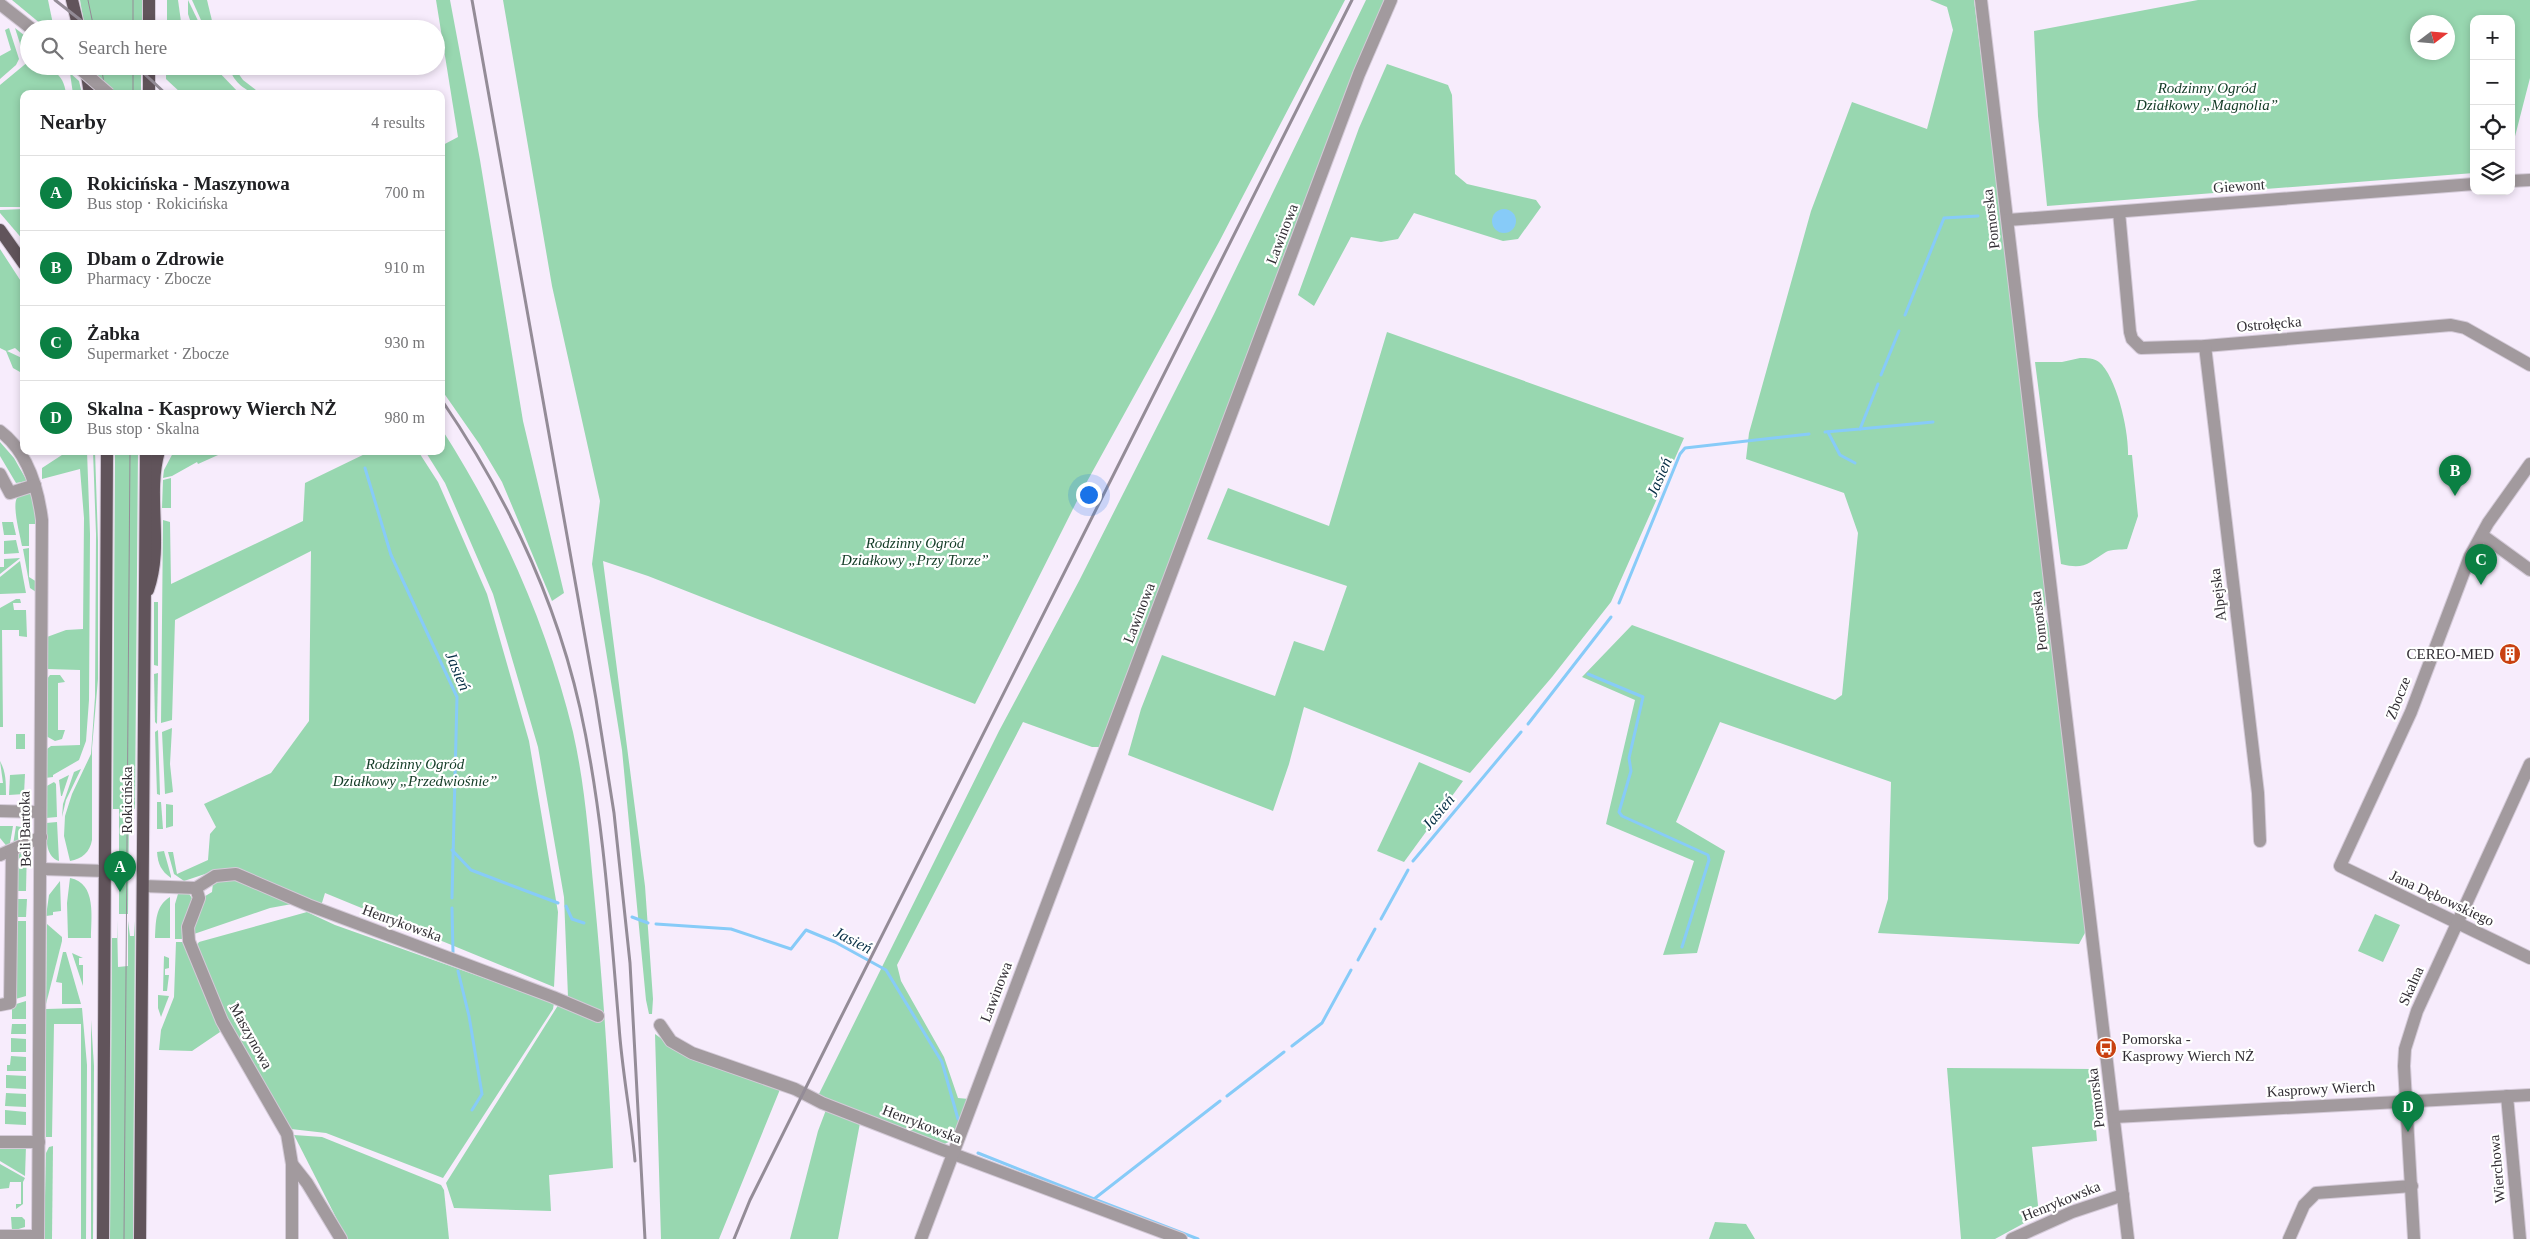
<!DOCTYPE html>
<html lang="en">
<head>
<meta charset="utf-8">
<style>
  :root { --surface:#fff; --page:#f6f6f6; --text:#202124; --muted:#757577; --line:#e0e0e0; --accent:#0b8043 }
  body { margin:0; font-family:Georgia,serif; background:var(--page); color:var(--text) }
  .controls { position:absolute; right:15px; top:15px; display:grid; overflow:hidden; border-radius:10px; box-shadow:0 2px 8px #0003 }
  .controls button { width:45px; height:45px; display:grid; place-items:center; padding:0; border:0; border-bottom:1px solid var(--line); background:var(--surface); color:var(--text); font:25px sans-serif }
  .compass { position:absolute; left:2410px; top:15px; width:45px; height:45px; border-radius:50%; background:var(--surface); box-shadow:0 2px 8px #0003; rotate:74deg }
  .you { position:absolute; left:1088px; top:494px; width:18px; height:18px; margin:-12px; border:4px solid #fff; border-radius:50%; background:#1a73e8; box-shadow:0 0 0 8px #1a73e833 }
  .badge { display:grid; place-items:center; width:32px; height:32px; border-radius:50%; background:var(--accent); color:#fff; font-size:16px; font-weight:700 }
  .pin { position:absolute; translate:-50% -41px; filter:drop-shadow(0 1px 2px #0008) }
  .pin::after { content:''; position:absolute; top:26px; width:18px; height:15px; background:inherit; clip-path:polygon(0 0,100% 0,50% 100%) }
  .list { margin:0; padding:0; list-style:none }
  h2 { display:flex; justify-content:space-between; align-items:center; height:65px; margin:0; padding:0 20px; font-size:21px }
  h2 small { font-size:16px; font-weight:400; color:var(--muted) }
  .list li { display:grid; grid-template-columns:32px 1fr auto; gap:15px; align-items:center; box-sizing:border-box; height:75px; padding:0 20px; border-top:1px solid var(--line) }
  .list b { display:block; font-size:19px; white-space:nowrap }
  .list p { margin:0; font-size:16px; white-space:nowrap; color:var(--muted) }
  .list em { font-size:16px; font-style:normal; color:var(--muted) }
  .icon { flex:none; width:28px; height:28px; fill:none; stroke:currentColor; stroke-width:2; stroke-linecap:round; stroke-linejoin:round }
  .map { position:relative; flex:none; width:2530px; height:1239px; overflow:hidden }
  .search { position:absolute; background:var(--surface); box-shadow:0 2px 8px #0003; left:20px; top:20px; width:425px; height:55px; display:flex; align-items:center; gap:12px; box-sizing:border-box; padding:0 18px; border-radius:28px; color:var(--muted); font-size:19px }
  .panel { position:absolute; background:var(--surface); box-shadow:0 2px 8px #0003; left:20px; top:90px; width:425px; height:365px; border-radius:10px }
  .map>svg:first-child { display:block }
</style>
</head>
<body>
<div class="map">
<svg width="2530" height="1239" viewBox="0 0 2530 1239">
  <rect width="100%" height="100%" fill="#f7ecfc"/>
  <g fill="#98d7b0" fill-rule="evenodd">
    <polygon points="12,0 48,0 54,29 47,29"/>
    <polygon points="80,0 142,0 142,29 85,29"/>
    <polygon points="167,0 178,0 182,29 167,29"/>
    <polygon points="188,0 202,29 193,29 188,14"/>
    <polygon points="192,0 207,0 214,29 205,29"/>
    <polygon points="436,0 450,0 480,160 523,421 564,593 552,601 502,482 480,445 441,389 441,146 458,137"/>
    <polygon points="503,0 1345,0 1219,242 1084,487 975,704 648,576 603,561 645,886 653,999 652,1014 649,1014 646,1000 622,750 592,564 600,501 552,286"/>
    <polygon points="1366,0 1386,0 1101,747 1092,747 1023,722 897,965 901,981 944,1057 958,1098 969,1099 955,1137 951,1141 942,1145 860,1123 838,1239 790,1239 818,1131 829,1102 817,1098 999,731 1079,581 1214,314"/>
    <polygon points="1930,0 1974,0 2046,572 2045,617 2052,633 2086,931 2079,944 1878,933 1888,899 1891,782 1720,722 1676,822 1725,851 1697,953 1663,955 1694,861 1606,824 1635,700 1582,677 1632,625 1835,700 1842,695 1858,533 1844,493 1746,459 1749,433 1811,211 1852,102 1927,129 1953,30 1947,7"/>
    <path d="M 2198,0 L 2530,0 L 2530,78 L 2511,152 L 2511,19 L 2474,19 L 2474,173 L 2047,206 L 2038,116 L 2034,31 ZM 2418,22 L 2448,22 L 2448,52 L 2418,52 Z"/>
    <polygon points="9,28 19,59 16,65 0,79 0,56 11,50 5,30"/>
    <polygon points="15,28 29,39 29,54 22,50"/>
    <path d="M 29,61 L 29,66 C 49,66 64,72 66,94 L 24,94 L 24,207 L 0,207 L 0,85 Z"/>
    <polygon points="1387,64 1448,85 1452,95 1455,174 1467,184 1536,200 1541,207 1518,239 1503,241 1414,213 1398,239 1381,242 1351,237 1314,306 1298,295 1359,128"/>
    <polygon points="93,66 141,66 141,94 98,94"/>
    <polygon points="166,66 213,66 240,94 182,94 166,79"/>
    <path d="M 233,66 L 243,80 L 261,94 C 248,94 232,81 230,68 Z"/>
    <polygon points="70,73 79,81 82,94 73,94"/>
    <polygon points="24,209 24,241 0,213 0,210"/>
    <polygon points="0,249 24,286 24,356 15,348 7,351 24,359 20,372 13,368 6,351 0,348"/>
    <polygon points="1387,332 1684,438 1611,602 1552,677 1470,773 1304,707 1289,764 1273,811 1128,755 1141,709 1162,655 1275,696 1294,641 1324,651 1347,586 1207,539 1228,488 1329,526"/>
    <path d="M 2080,358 C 2087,358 2094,358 2099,362 C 2117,377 2129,432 2128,455 L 2132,455 L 2138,516 L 2127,549 C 2121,550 2111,549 2106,552 C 2088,563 2085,570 2061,564 L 2035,362 L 2062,362 Z"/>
    <path d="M 441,428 C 501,521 547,625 573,732 C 585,785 589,840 594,893 C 603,985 609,1076 613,1168 L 549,1175 L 551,1211 L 454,1208 L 446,1183 L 562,999 L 568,997 L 564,897 L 538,747 L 493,594 L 445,483 L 425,451 L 441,451 Z"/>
    <polygon points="0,442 14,458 27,481 16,483 0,456"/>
    <polygon points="68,451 87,451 90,534 89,700 86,741 79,760 53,775 53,777 45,778 47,749 51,746 80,745 80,670 47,669 47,637 66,630 83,629 84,518 80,469 42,479 42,468"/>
    <path d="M 93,451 L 95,451 L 98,541 L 98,679 L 92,748 L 92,840 C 90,852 82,859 70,861 L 64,836 L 65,816 L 72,794 L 91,754 L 95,697 L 96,534 Z"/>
    <polygon points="115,451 138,451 135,809 129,809 128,914 119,914 119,809 113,809"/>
    <polygon points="174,451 227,451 198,464 197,462 172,476 163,478 164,470"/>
    <polygon points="371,451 418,451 438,482 487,594 529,741 558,912 554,987 325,893 321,906 236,870 220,869 184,881 174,874 168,852 173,852 177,874 208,860 210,834 216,827 204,804 271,773 309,721 311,551 175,620 172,720 161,723 163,520 170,522 171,584 303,521 305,483"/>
    <polygon points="171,478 171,508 162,508 163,480"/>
    <path d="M 31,491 L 37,524 L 29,524 L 29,546 L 22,546 C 20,535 12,506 17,498 C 20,494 27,492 31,491 Z"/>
    <polygon points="2,522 13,522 16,535 4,535"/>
    <polygon points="16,540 19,553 4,554 4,541"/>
    <polygon points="29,548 29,577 37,582 36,592 30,588 23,549"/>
    <polygon points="20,558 19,559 0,574 0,567 4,567 4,559"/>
    <polygon points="20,561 26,593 0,594 0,577"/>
    <polygon points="16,599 20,599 21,603 13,603 14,610 26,610 27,637 19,636 19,630 2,630 3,727 0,727 0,608"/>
    <polygon points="154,602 158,602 158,666 154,665"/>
    <polygon points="158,673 157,724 155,722 154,674"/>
    <polygon points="50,675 60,675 65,682 58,683 58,730 65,730 62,739 55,741 46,736 47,679"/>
    <polygon points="172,728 170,764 173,792 165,794 162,732"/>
    <polygon points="158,730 160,795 157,794 155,732"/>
    <rect x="16" y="734" width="9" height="15"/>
    <path d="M 0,761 C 6,772 6,782 6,795 L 0,795 L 0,783 L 3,783 Z"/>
    <polygon points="1419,762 1463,781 1404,862 1377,851"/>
    <polygon points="81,769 66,800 62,817 63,804 74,772"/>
    <polygon points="25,774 24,794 9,795 10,775"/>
    <polygon points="69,775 62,796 61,796 59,780"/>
    <polygon points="54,782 56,784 57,817 46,818 45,787"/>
    <polygon points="157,802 161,802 163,829 157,829"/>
    <polygon points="166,804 173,805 173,826 166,828"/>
    <path d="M 57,822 L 59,861 C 44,856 47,836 46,823 Z"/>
    <polygon points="0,826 13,826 9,849 0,838"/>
    <polygon points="16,826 26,828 27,839 13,845"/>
    <polygon points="27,845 26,891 16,891 17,853"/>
    <path d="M 164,851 L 171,876 L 171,878 C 161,871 158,864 157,852 Z"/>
    <polygon points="230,877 292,904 270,908 194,934 191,927 202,898 212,892 213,883"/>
    <path d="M 70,878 C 97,883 91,918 91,938 L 68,938 L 67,903 Z"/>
    <polygon points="60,881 61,911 53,912 53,915 46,916 49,895"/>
    <polygon points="188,892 193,900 185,939 175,939 175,904 178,894"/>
    <path d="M 170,897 L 170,938 L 155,938 C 156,922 155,906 170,897 Z"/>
    <polygon points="16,899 27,899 26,917 16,917"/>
    <polygon points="307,912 335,925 554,1003 553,1009 443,1178 326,1133 291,1129 228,1023 197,945 199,942"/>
    <polygon points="2375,914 2400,925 2383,962 2358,951"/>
    <polygon points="117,920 118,967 128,966 128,921 130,936 134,936 135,921 133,1239 110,1239 112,938 117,938"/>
    <polygon points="16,921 26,921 26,996 12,1000"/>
    <polygon points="47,924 62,937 62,941 46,1004"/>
    <polygon points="176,942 185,942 220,1032 192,1051 159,1050 161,1030 174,997"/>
    <polygon points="63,952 66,952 81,1004 62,1004 62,983 56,982"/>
    <polygon points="72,953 83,958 79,958 79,965 83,965 83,986"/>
    <polygon points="164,956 169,958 169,968 165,969 165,975 169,975 167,991 163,991"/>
    <polygon points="158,995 169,996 161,1017 158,1008"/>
    <polygon points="26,1001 26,1019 12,1019 12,1009 0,1009"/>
    <polygon points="82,1008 87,1065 86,1239 81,1239 81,1024 54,1024 52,1137 46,1137 46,1009"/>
    <polygon points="91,1020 94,1066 93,1239 91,1239"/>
    <polygon points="12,1024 26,1024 26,1034 11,1034"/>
    <polygon points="655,1034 677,1050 781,1087 719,1239 661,1239"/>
    <polygon points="11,1038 26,1039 26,1052 11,1052"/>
    <polygon points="11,1056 26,1057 26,1071 7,1071 7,1065 10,1065"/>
    <polygon points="1947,1068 2091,1069 2097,1141 2032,1147 2039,1215 1995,1239 1961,1239"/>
    <polygon points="6,1075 26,1076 26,1089 6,1088"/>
    <polygon points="6,1093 26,1094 26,1107 5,1106"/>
    <polygon points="5,1110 26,1112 26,1125 5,1124"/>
    <polygon points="294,1135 322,1137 441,1185 444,1190 449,1239 347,1239"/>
    <polygon points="0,1144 26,1146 25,1176 0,1161"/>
    <polygon points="53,1146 52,1239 44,1239 46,1153 49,1147"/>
    <polygon points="0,1164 25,1178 23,1182 23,1204 16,1209 16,1204 21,1204 21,1182 10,1182 9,1188 0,1189"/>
    <polygon points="11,1217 22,1217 25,1220 25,1227 12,1231"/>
    <polygon points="1715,1222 1746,1224 1755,1239 1709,1239"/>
  </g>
  <circle fill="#87cbf8" cx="1504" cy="221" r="12"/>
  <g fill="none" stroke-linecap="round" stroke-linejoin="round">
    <g stroke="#87cbf8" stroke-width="3">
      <polyline points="1905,315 1944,218 1978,216"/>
      <polyline points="1881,375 1899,331"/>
      <polyline points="1860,429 1933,422"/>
      <polyline points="1825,432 1860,429 1878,384"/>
      <polyline points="1828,432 1840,455 1855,463"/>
      <polyline points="365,468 391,555 457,697 452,898"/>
      <polyline points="1619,603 1680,454 1685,448 1809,434"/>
      <polyline points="1588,674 1643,697 1629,758 1631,771 1619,812 1622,816 1708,855 1709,860 1682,947"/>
      <polyline points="1528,724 1611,617"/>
      <polyline points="452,850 471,870 558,903"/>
      <polyline points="1413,861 1521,732"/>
      <polyline points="566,906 572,919 584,923"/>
      <polyline points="452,908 453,952"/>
      <polyline points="632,917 648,923"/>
      <polyline points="1381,919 1408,870"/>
      <polyline points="656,924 731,929 791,949 806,930 835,942 886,970 942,1062 958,1119"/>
      <polyline points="1358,960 1375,929"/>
      <polyline points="458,971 469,1016 482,1094 472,1110"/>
      <polyline points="1292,1046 1322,1023 1351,970"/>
      <polyline points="1227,1096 1284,1052"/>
      <polyline points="978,1153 1094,1199 1220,1101"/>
      <polyline points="1094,1199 1198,1239"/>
    </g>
    <g stroke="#d4cad8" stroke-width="14">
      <g id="minor">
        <polyline points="1981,0 2128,1239"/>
        <polyline points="0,4 32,29"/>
        <polyline points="2511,181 2530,180"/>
        <polyline points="2119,212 2130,332 2132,339 2141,348 2205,346 2451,325 2465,328 2530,365"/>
        <polyline points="2008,220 2474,184"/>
        <polyline points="2205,346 2258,793 2260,841"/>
        <path d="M 0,431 C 28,452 38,488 42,520 L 38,1239"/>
        <polyline points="2530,464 2488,523 2470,556 2411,712 2340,866 2530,958"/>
        <polyline points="0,474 10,493 35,485"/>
        <polyline points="2482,535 2530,570"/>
        <polyline points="0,811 39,812"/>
        <polyline points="0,855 41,837"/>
        <polyline points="42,869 105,871"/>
        <polyline points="143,886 196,888"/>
        <polyline points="196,888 215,876 236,874 308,905 553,997 598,1016"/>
        <polyline points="196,888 199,898 188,927 189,941 222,1021 287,1134 292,1164 307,1183 341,1239"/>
        <polyline points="0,1005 10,1003 12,852"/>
        <polyline points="660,1025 671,1041 692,1053 795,1089 822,1103 940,1149 1181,1239"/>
        <polyline points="2507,1096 2520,1239"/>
        <polyline points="2114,1117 2530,1095"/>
        <polyline points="0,1142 39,1142"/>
        <polyline points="0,1236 38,1236"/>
        <polyline points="292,1239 292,1164"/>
        <polyline points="921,1239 1359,74 1391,0"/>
        <polyline points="2012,1239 2072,1212 2123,1195"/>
        <polyline points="2289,1239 2304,1205 2316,1193 2412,1186"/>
        <polyline points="2414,1239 2404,1066 2405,1049 2417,1011 2530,764"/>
      </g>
    </g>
    <g stroke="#d4cad8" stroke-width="14">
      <g id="major">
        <polyline points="72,0 79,29"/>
        <polyline points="149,29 149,0"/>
        <polyline points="86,69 90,94"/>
        <polyline points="149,94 149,66"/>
        <polyline points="0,230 24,264"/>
        <path d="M 148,590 C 164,545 146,496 159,451"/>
        <polyline points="103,1239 107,451"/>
        <polyline points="140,1239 146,451"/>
      </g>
    </g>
    <use href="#minor" stroke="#a29a9e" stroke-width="12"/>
    <use href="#major" stroke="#61545b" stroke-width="12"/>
    <g stroke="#948c97" stroke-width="1">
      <polyline points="88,0 94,29"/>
      <polyline points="133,0 133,29"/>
      <polyline points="101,66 106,94"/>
      <polyline points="133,94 133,66"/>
      <polyline points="124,1239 130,451"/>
    </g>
    <g stroke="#948c97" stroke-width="3">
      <polyline points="55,0 92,29"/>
      <polyline points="472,0 596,699 614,813 630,963 645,1239"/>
      <polyline points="136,66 166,94"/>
      <path d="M 441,399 C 505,493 555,597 580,708 C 603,812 610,920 619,1026 C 622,1071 631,1116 635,1161"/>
      <polyline points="734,1239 750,1200 837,1025 1352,0"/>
    </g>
    <g stroke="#d4cad8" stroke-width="14" stroke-linecap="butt">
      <polyline id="minor-bridge" points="77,66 109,94"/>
    </g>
    <use href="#minor-bridge" stroke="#a29a9e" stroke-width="12"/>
  </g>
  <defs>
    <g id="building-disc" transform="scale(1.125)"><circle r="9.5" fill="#c94111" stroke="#fff"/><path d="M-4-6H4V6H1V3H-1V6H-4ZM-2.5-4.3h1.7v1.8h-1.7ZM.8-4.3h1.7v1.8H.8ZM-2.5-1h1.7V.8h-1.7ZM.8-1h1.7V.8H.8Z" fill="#fff"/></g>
    <g id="bus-disc" transform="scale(1.125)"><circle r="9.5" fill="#c94111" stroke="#fff"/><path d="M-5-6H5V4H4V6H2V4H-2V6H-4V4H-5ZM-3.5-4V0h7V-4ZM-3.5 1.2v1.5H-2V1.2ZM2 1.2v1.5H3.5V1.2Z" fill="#fff"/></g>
  </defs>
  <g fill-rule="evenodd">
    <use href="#building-disc" x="2510" y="654"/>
    <use href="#bus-disc" x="2106" y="1048"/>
  </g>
  <g text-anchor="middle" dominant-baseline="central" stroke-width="4.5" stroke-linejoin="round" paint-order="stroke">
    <g font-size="15" font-style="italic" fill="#133b26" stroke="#fff">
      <text x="2207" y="88">Rodzinny Ogród<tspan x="2207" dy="17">Działkowy „Magnolia”</tspan></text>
      <text x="915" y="543">Rodzinny Ogród<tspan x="915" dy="17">Działkowy „Przy Torze”</tspan></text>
      <text x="415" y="764">Rodzinny Ogród<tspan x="415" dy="17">Działkowy „Przedwiośnie”</tspan></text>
    </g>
    <g font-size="15" fill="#322e34" stroke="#fff">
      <text transform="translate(2239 186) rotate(-4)">Giewont</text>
      <text transform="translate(1991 219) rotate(-97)">Pomorska</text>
      <text transform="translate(1282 234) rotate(-69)">Lawinowa</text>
      <text transform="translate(2269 324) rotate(-5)">Ostrołęcka</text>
      <text transform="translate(2218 595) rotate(-97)">Alpejska</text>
      <text transform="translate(1139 613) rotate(-69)">Lawinowa</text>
      <text transform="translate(2039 621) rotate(-97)">Pomorska</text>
      <text transform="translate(2398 698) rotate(-69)">Zbocze</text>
      <text transform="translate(127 800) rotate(-90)">Rokicińska</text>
      <text transform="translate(25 829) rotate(-91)">Beli Bartoka</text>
      <text transform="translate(2442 898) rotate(25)">Jana Dębowskiego</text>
      <text transform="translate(402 923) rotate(20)">Henrykowska</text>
      <text transform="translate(2411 986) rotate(-66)">Skalna</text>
      <text transform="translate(996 992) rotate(-69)">Lawinowa</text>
      <text transform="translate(251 1036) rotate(61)">Maszynowa</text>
      <text transform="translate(2321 1089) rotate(-3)">Kasprowy Wierch</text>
      <text transform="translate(2096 1098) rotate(-97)">Pomorska</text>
      <text transform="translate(922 1124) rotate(21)">Henrykowska</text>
      <text transform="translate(2497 1169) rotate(-95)">Wierchowa</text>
      <text transform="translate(2061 1201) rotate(-22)">Henrykowska</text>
    </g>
    <g font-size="15" fill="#322e34" stroke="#fff" text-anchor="end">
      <text x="2494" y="654">CEREO-MED</text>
      <text x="2122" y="1039" text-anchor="start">Pomorska -<tspan x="2122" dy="17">Kasprowy Wierch NŻ</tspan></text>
    </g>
    <g font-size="16" font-style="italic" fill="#082f46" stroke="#fff">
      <text transform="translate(1659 477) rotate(-67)">Jasień</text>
      <text transform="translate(458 671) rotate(67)">Jasień</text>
      <text transform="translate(1438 812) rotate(-50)">Jasień</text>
      <text transform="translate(853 940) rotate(27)">Jasień</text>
    </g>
  </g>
</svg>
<div class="controls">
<button>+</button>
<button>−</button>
<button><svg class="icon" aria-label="locate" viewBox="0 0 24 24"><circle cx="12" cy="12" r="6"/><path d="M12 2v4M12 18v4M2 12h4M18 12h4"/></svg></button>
<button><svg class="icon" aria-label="layers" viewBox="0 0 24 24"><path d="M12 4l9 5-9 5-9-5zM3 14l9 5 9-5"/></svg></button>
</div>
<svg class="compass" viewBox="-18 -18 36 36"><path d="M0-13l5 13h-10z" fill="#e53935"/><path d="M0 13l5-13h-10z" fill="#757577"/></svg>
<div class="you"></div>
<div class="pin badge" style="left:120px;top:892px">A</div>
<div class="pin badge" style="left:2455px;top:496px">B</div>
<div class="pin badge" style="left:2481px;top:585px">C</div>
<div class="pin badge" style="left:2408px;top:1132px">D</div>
<div class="search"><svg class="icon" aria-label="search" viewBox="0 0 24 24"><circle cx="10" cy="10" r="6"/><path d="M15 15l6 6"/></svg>Search here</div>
<section class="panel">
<h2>Nearby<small>4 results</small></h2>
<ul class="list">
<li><span class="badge">A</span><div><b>Rokicińska - Maszynowa</b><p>Bus stop · Rokicińska</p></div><em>700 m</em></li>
<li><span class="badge">B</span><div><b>Dbam o Zdrowie</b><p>Pharmacy · Zbocze</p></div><em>910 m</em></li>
<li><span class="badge">C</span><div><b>Żabka</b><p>Supermarket · Zbocze</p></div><em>930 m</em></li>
<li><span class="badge">D</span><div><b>Skalna - Kasprowy Wierch NŻ</b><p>Bus stop · Skalna</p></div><em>980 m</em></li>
</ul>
</section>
</div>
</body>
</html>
